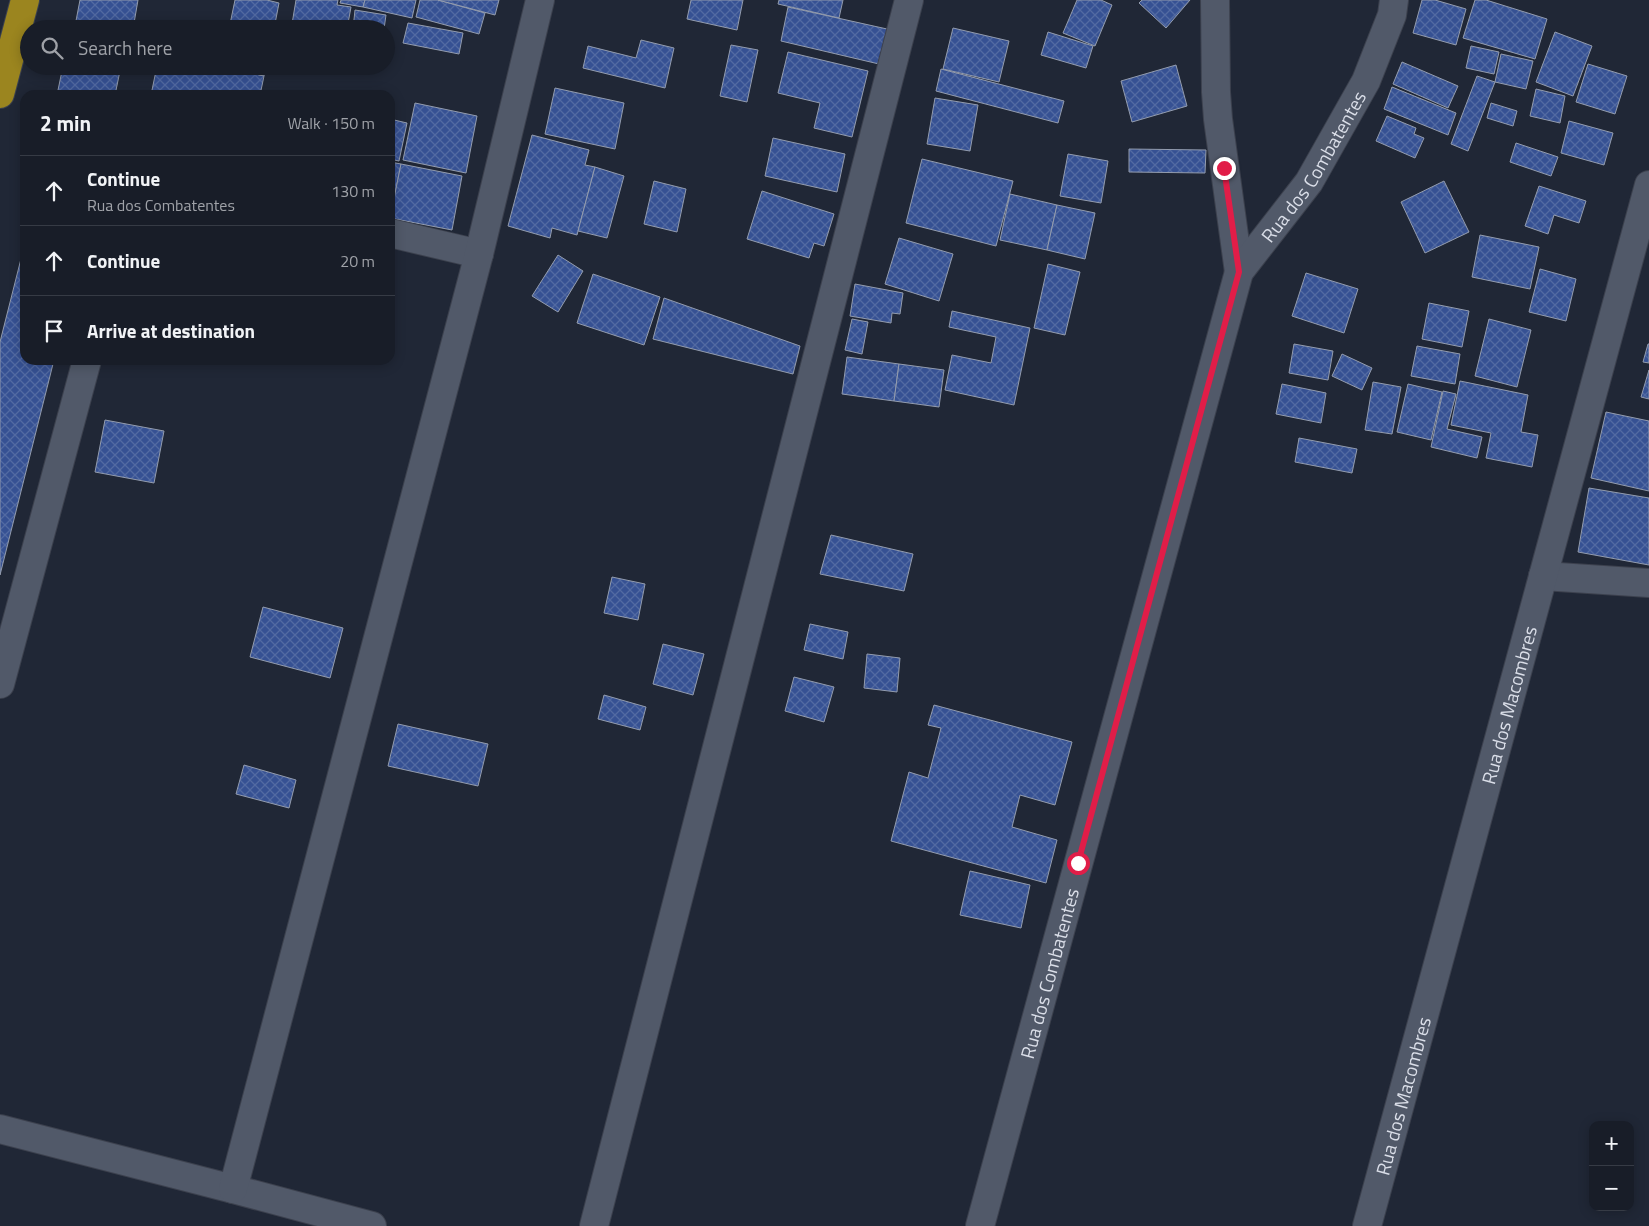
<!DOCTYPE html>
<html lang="en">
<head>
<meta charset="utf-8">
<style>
  :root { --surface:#181d28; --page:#212630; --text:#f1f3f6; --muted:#9fa2a8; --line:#363b45 }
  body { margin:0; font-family:"Titillium Web",sans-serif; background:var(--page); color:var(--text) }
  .controls { position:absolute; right:15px; bottom:15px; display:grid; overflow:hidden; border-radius:10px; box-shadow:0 2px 12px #0003 }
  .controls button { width:45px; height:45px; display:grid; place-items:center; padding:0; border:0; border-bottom:1px solid var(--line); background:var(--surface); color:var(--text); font:25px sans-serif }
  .stop { position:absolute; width:15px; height:15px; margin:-11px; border:4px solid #e11d48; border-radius:50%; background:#fff }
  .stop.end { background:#e11d48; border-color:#fff; box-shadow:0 1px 5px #0008 }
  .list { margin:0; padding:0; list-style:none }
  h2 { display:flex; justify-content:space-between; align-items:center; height:65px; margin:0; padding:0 20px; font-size:21px }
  h2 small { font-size:16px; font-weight:400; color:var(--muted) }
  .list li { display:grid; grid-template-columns:32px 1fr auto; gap:15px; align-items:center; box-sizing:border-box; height:70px; padding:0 20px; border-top:1px solid var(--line) }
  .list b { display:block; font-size:19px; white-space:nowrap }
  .list p { margin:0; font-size:16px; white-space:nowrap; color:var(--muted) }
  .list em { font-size:16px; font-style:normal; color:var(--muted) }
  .icon { flex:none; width:28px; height:28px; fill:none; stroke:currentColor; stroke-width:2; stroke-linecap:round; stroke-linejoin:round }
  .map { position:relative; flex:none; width:1649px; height:1226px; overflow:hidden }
  .search { position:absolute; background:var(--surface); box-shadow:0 2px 12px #0003; left:20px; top:20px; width:375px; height:55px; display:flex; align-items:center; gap:12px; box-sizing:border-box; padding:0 18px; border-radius:28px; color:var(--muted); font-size:19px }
  .panel { position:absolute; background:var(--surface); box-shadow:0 2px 12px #0003; left:20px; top:90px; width:375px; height:275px; border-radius:15px }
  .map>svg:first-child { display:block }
</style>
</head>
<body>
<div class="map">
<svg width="1649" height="1226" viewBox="0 0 1649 1226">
  <defs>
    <pattern id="building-cross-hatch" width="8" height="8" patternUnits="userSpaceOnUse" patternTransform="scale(1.25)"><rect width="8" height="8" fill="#365193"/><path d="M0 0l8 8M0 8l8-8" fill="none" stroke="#526aa2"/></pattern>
  </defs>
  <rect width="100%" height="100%" fill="#202736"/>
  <g fill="url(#building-cross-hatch)" stroke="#939cae">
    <polygon points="80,0 138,0 133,29 94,29 75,26"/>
    <polygon points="235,0 267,0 279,3 274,29 229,29"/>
    <polygon points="296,0 338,0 337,5 351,7 347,29 318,29 292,24"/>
    <polygon points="341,0 365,0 363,7 340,3"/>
    <polygon points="365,0 416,0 412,18 363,7"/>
    <polygon points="420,0 438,0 485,13 479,34 416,17"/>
    <polygon points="438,0 499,0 495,15"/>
    <polygon points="691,0 743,0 737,30 687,19"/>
    <polygon points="779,0 843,0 839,18 778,4"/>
    <polygon points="1077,0 1101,0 1112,5 1095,46 1063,33"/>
    <polygon points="1142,0 1190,0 1166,28 1139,3"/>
    <polygon points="1422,0 1435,0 1466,9 1456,45 1413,33"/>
    <polygon points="1475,0 1486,0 1547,19 1535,59 1463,38"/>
    <polygon points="788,7 887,29 879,64 781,41"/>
    <polygon points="355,10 386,15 384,29 353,29"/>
    <polygon points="408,23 463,33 459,54 403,43"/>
    <polygon points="953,28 1009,41 999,82 943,69"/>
    <polygon points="1048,32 1093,46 1086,68 1041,55"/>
    <polygon points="1555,32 1592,46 1573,96 1536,82"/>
    <polygon points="641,40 674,48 665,88 583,68 588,46 636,58"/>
    <polygon points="731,45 758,50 747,102 720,96"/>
    <polygon points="1471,46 1499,52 1494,74 1466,68"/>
    <polygon points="788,52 868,71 852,137 814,128 820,103 778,93"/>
    <polygon points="1501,54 1533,61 1526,89 1495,82"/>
    <polygon points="1402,62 1458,86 1448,108 1393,84"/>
    <polygon points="1588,64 1627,76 1615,114 1576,102"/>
    <polygon points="1176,65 1187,106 1132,122 1121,81"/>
    <polygon points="63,66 121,66 115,95 57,95"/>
    <polygon points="157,66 221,66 264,76 260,95 151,95"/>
    <polygon points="222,66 266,66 264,76"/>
    <polygon points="941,69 1064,101 1058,123 936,91"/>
    <polygon points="1477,76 1495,82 1468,151 1451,144"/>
    <polygon points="1392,87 1456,113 1448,135 1384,109"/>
    <polygon points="555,88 624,103 615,149 545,134"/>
    <polygon points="1536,89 1565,96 1560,123 1530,116"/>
    <polygon points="935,98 978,105 970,151 927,144"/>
    <polygon points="415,103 477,116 466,173 403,160"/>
    <polygon points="1491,103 1517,111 1513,126 1487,118"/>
    <polygon points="1387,116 1416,128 1414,134 1424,138 1415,158 1376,141"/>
    <polygon points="390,119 407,123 399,161 390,159"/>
    <polygon points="1569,121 1613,133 1604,165 1561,153"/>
    <polygon points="532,135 589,150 585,165 595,167 577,235 552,228 550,238 508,226"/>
    <polygon points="773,138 845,154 837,192 765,176"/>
    <polygon points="1516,143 1558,157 1551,176 1510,162"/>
    <polygon points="1129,149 1206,150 1205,173 1129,172"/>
    <polygon points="1068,154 1108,161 1101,203 1060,196"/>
    <polygon points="922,159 1013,181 996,246 906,223"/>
    <polygon points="390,162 401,164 390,220"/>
    <polygon points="401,164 462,176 452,230 390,218"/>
    <polygon points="595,167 624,176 607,238 578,231"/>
    <polygon points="654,181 686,189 677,232 644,224"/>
    <polygon points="1444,181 1469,232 1425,253 1401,202"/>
    <polygon points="1539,186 1586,201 1579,223 1554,215 1548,234 1525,226"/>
    <polygon points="762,191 834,214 824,246 814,243 809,258 747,239"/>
    <polygon points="1010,194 1057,205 1047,250 1000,240"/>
    <polygon points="1057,205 1095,213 1085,259 1047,250"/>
    <polygon points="1480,235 1539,247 1530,289 1472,277"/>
    <polygon points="899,238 953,254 939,301 885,284"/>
    <polygon points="25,243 25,360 54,360 0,575 0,342"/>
    <polygon points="558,255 583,271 558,312 532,296"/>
    <polygon points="1048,264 1080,272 1065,335 1034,328"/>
    <polygon points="1540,269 1576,279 1566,321 1529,312"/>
    <polygon points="1306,273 1358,289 1344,333 1292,316"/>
    <polygon points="593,274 660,297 644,345 577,323"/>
    <polygon points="855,284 903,293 900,314 892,313 891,323 850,316"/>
    <polygon points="664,298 800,346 793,374 653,339"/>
    <polygon points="1429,303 1469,311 1462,347 1422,339"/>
    <polygon points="952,311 1030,328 1014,405 945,390 952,355 991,363 996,337 949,327"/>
    <polygon points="852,319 868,322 862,354 845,350"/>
    <polygon points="1489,319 1531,330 1517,387 1475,376"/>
    <polygon points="1294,344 1333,351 1328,380 1289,373"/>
    <polygon points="1648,344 1649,344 1649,363 1643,362"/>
    <polygon points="1417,346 1460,354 1455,384 1411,376"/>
    <polygon points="1342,354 1372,368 1362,390 1332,376"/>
    <polygon points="847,357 899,364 894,401 842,394"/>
    <polygon points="899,364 944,370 939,407 894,401"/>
    <polygon points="1649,370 1649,399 1641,397"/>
    <polygon points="1460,381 1528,395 1521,432 1538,435 1532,467 1486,458 1491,433 1451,425"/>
    <polygon points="1373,382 1401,387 1392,434 1365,430"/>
    <polygon points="1282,384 1326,393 1321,423 1276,414"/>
    <polygon points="1408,384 1442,392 1431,440 1397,432"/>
    <polygon points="1443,391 1456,394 1447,429 1482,437 1477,458 1431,447"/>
    <polygon points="1606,412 1649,421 1649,491 1591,478"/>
    <polygon points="105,420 164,431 154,483 95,472"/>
    <polygon points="1299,438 1357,449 1352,473 1295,462"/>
    <polygon points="1589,488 1649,498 1649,565 1578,552"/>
    <polygon points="831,535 913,554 904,591 820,574"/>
    <polygon points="612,577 645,584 638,620 604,613"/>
    <polygon points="263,607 343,628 330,678 250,657"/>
    <polygon points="810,624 848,632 843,659 804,650"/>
    <polygon points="663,644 704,654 693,695 653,684"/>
    <polygon points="867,654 900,658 897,692 864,688"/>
    <polygon points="794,677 834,687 824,722 785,711"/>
    <polygon points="604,695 646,707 640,730 598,719"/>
    <polygon points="934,705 1072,742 1055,805 1020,795 1012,827 1057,840 1046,883 891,841 909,772 928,778 941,728 928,725"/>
    <polygon points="398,724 488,744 478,786 388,766"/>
    <polygon points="244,765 296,780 289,808 236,794"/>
    <polygon points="970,871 1030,885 1021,928 960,915"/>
  </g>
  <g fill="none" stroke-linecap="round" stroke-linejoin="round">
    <g stroke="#3c414e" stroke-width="30">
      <g id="minor">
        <polyline points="1215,0 1216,92 1218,119 1239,272"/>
        <polyline points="390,233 479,254"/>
        <polyline points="1543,576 1649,583"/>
        <polyline points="0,684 87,360"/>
        <polyline points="0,1129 233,1189 372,1226"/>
        <polyline points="233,1189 479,254 540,0"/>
        <polyline points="594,1226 909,0"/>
        <path id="s1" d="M 980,1226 L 1239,272 L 1309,182 L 1366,81 L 1392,15 L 1394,0"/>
        <path id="s2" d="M 1367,1226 L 1649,185"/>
      </g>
    </g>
    <g stroke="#3c414e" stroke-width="30">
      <polyline id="highway" points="0,94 25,0"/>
    </g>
    <use href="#minor" stroke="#515969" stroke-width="28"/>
    <use href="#highway" stroke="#9b851f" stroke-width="28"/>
  </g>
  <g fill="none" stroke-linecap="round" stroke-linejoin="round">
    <polyline stroke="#e11d48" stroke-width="6" points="1078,863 1239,272 1224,168"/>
  </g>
  <g text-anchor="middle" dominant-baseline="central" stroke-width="4" stroke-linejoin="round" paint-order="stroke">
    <g font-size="19" fill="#dadee8" stroke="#202736">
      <text stroke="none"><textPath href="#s1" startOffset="1118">Rua dos Combatentes</textPath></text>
      <text stroke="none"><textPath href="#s2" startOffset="540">Rua dos Macombres</textPath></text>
      <text stroke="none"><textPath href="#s1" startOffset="262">Rua dos Combatentes</textPath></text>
      <text stroke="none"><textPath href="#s2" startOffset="135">Rua dos Macombres</textPath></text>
    </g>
  </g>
</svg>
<div class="controls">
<button>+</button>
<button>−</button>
</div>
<div class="stop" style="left:1078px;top:863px"></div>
<div class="stop end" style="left:1224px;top:168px"></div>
<div class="search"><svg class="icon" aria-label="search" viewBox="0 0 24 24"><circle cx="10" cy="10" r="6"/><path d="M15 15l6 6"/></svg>Search here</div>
<section class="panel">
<h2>2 min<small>Walk · 150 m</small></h2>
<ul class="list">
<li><svg class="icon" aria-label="ahead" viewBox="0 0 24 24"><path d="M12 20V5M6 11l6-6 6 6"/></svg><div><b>Continue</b><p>Rua dos Combatentes</p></div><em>130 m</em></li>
<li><svg class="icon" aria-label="ahead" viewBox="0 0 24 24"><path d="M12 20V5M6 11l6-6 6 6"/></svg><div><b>Continue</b></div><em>20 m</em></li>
<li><svg class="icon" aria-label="arrive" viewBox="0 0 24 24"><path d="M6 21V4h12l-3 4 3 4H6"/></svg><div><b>Arrive at destination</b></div></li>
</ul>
</section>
</div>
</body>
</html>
